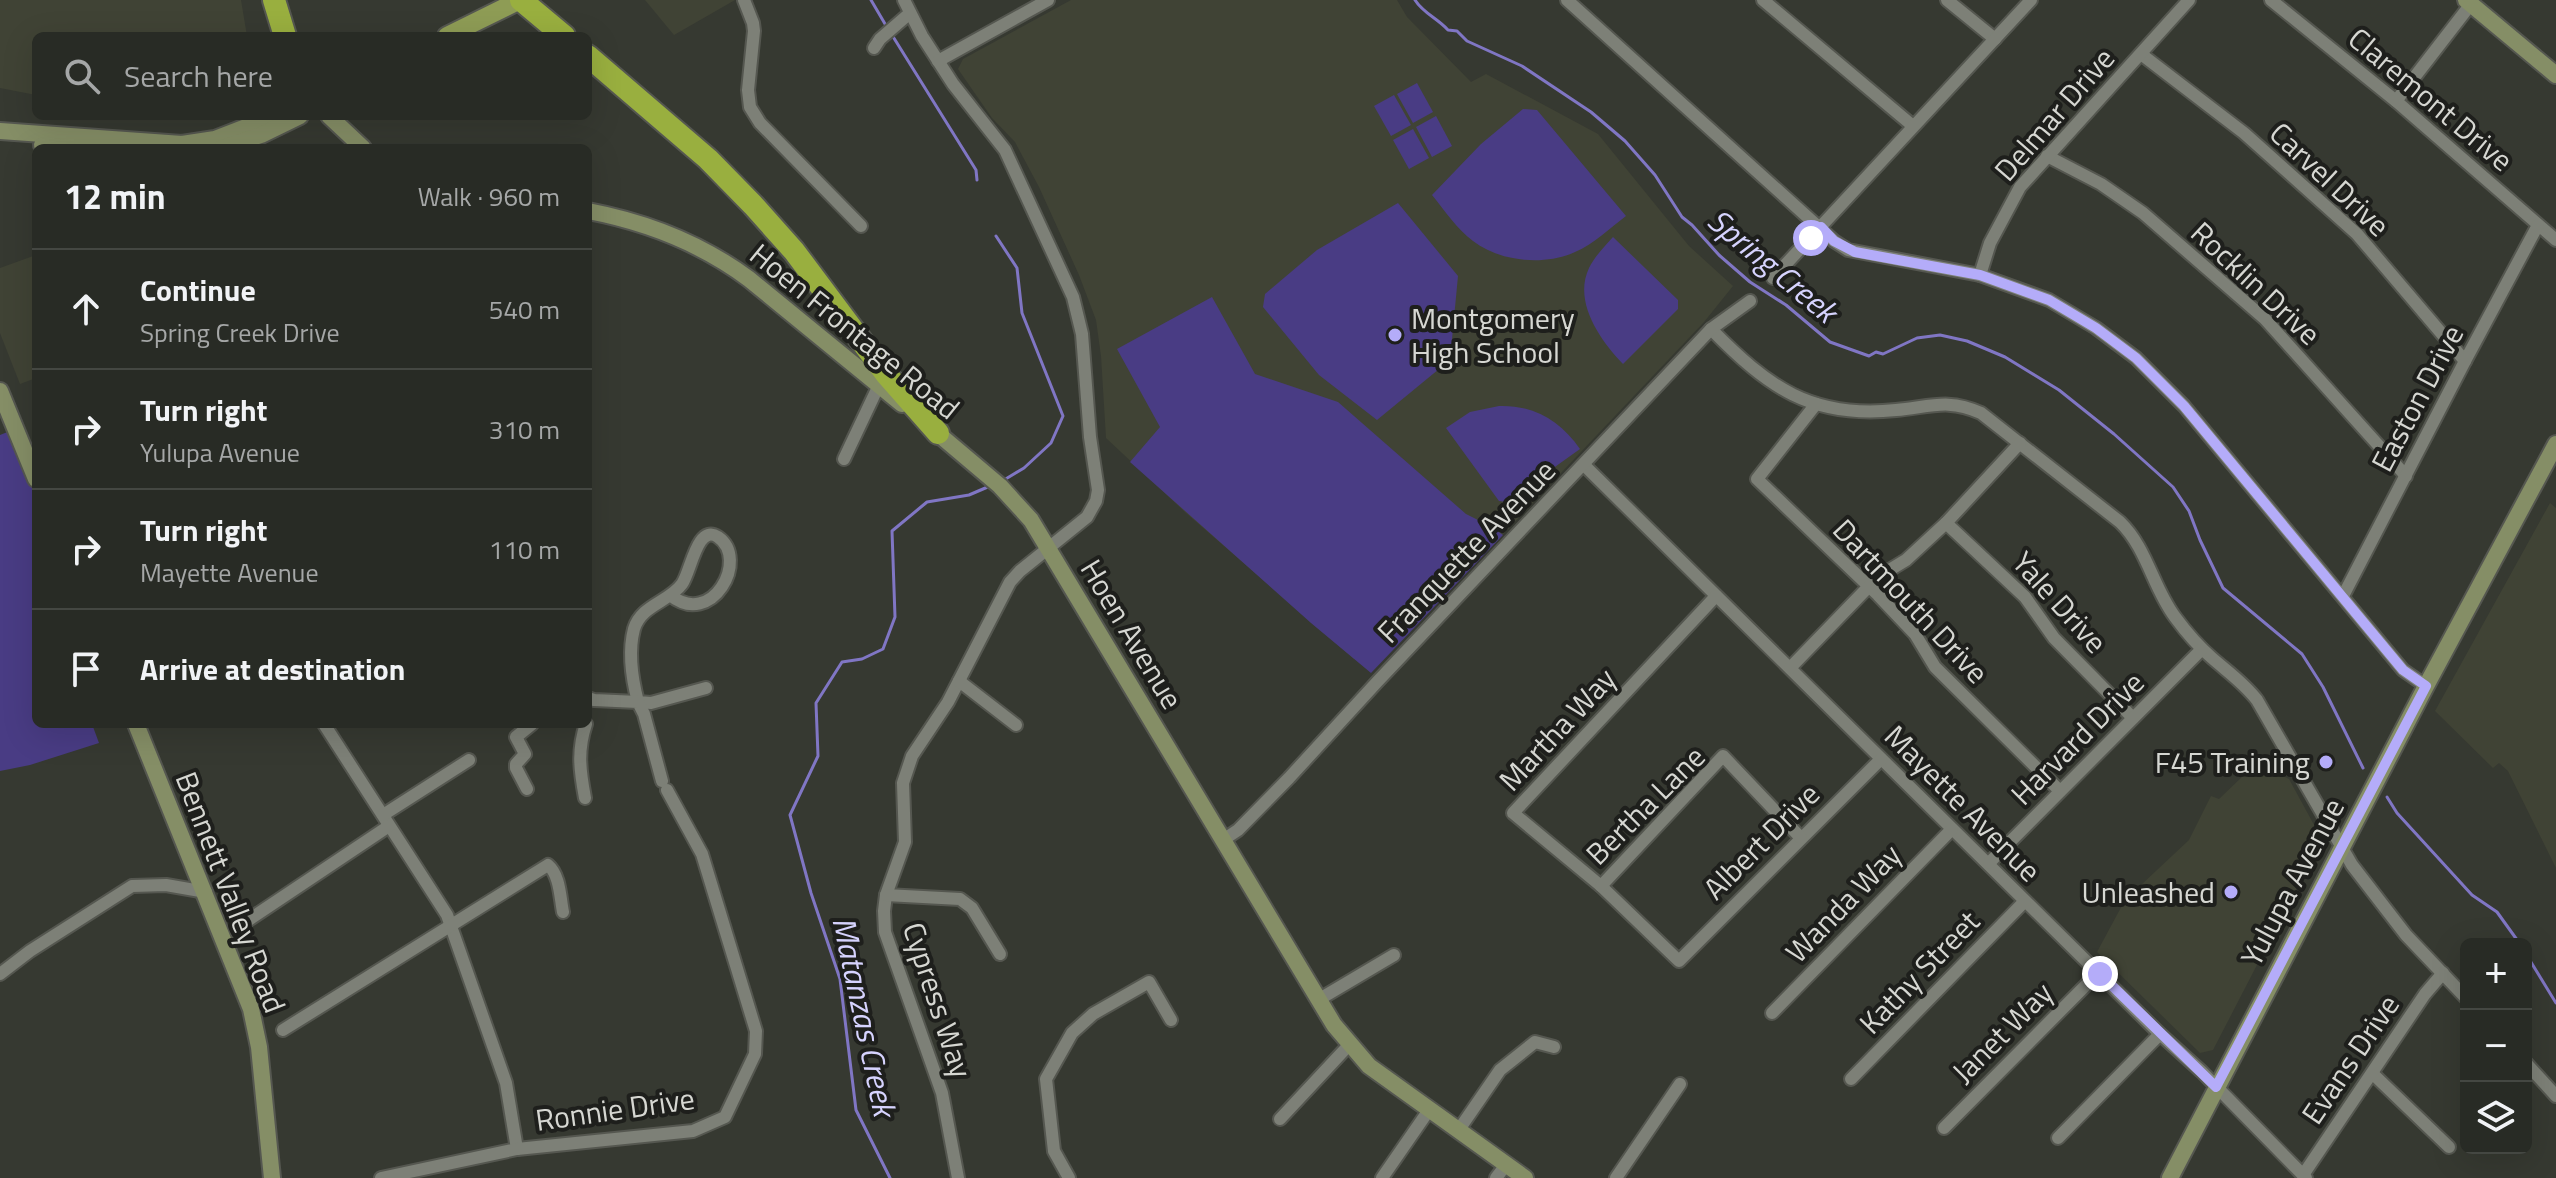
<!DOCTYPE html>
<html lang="en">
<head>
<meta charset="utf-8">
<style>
  :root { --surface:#282b25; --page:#343732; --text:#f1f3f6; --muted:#a5a7a7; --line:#444742 }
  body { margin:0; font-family:"Titillium Web",sans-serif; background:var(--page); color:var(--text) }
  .controls { position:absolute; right:24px; bottom:24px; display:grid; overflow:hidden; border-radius:12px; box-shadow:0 8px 32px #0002 }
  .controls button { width:72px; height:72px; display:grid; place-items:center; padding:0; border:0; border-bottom:2px solid var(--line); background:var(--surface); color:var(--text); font:40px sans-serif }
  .stop { position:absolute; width:24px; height:24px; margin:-18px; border:6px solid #b4acf9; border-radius:50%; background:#fff }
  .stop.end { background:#b4acf9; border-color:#fff; box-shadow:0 2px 8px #0008 }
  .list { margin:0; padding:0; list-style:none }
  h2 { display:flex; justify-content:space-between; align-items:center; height:104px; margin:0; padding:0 32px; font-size:34px }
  h2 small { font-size:26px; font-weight:400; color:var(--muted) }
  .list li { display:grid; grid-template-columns:52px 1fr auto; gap:24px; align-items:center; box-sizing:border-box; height:120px; padding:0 32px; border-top:2px solid var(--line) }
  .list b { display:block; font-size:30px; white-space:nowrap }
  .list p { margin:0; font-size:26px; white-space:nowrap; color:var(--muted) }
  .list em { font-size:26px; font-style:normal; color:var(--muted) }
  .icon { flex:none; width:44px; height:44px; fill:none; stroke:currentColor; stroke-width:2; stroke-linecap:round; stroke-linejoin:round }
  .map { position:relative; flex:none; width:2556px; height:1178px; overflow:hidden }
  .search { position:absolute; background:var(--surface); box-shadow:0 8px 32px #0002; left:32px; top:32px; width:560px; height:88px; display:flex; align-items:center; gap:20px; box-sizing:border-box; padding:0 28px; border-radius:12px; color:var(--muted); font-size:30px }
  .panel { position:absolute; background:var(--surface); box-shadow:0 8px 32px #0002; left:32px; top:144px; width:560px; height:584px; border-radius:12px }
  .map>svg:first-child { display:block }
</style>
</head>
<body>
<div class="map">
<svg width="2556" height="1178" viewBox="0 0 2556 1178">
  <rect width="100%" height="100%" fill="#363931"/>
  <g fill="#404335">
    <polygon points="0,0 241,0 247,36 36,36 36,95 0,88"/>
    <polygon points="645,0 735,0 674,35"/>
    <polygon points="1071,0 1397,0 1407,17 1471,82 1486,74 1598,134 1689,246 1733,286 1704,322 1453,587 1354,659 1186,513 1106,438 1101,356 1096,320 1079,275 1039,187 1015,142 992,118 958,69 963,59"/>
    <polygon points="36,255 36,378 20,384 0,333 0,268"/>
    <polygon points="2550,503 2556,508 2556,868 2508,771 2499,763 2493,768 2435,711"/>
    <polygon points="2268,768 2289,779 2319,834 2320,843 2213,1050 2200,1053 2097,952 2125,900 2189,840 2211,796 2219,799 2244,775"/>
  </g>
  <g fill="#493c84">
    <polygon points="1417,83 1433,112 1413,123 1397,94"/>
    <polygon points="1394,95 1411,125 1391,136 1374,106"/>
    <path d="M 1523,109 L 1537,110 L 1626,216 C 1610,228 1594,244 1575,252 C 1545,266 1500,262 1473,241 C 1457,229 1445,211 1432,195 L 1481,144 Z"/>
    <polygon points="1436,116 1452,146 1432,157 1416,127"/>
    <polygon points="1413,129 1429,158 1409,169 1393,140"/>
    <polygon points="1398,203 1458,276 1450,360 1377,420 1319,375 1263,307 1265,294 1317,250"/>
    <path d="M 1613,237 L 1678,300 L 1678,309 L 1623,364 C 1600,340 1573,302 1589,268 C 1595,256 1604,247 1613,237 Z"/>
    <polygon points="1212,297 1255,374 1338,402 1466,514 1492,527 1503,535 1371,673 1311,623 1130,462 1160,427 1117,349"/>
    <path d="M 1499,406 C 1535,405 1560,421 1580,449 L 1506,502 L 1499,501 L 1446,428 L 1470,412 Z"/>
    <polygon points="10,431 36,494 36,724 92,724 99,743 30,765 0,771 0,435"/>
  </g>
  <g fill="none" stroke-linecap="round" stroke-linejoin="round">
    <g stroke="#8076c4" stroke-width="3">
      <polyline points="871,0 888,29"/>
      <path d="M 1415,0 C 1423,13 1437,18 1448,30 L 1457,31 L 1467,41 L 1522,66 L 1591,112 L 1625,141 L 1655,175 L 1682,217 L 1692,225 L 1719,255 L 1750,282 L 1786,305 L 1830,342 L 1869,356 L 1876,352 L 1883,354 L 1917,338 L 1940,335 L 1967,341 L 2005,357 L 2059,390 L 2114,434 L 2173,487 L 2189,511 L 2200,540 L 2223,588 L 2302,654 L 2323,687 L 2363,768"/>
      <polyline points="892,35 976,170 977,180"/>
      <polyline points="996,236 1017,268 1022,313 1063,416 1051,443 1024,468 1004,480"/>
      <polyline points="2387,797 2397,813 2472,895 2497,912 2520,944"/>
      <polyline points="2526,954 2556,1003"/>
      <polyline points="890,1178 856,1110 840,979 811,893 790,815 818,756 816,703 842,662 862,659 883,649 895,617 892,531 927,502 969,495 990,486"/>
    </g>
    <g stroke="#555750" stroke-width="16">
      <g id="street">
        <polyline points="744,0 753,23 754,31 748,90 750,107 760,123 861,226"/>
        <polyline points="904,0 922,36 953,84 1005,150 1073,297 1082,334 1090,437 1098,490 1096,501 1087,517 1020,571 1010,582 948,702 912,756 903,783 905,842 886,895 884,911 885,932 942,1093 958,1178"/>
        <polyline points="1567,0 1834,241 1848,250 1980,275 2049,300 2096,328 2136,358 2184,406 2403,670 2426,686"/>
        <polyline points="1763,0 1913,126"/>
        <polyline points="1947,0 1995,39"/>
        <polyline points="2271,0 2396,101 2556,240"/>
        <polyline points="874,48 880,39 910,13"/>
        <polyline points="2141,54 2244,133 2357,234 2465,361"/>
        <polyline points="938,61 1048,0"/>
        <polyline points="2396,101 2471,4"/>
        <polyline points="2047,156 2101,184 2143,213 2265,319 2406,476"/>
        <polyline points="1980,275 1990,243 2020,187 2189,0"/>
        <polyline points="1773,278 2031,0"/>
        <path d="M 1711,329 C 1768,387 1811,419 1896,410 C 1930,407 1948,398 1981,413 L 2120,522 C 2147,548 2153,588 2175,617 C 2186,632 2198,646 2212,658 C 2228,672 2244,683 2257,700 L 2352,865 L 2406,935 L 2466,998"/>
        <polyline points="1816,404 1757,479 1878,595 1915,634 1935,667 2060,791"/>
        <polyline points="844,459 879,385"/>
        <polyline points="1584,465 2160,1034 2202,1072 2306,1178"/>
        <polyline points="1946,523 2025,597 2054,638 2133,718"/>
        <path d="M 670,595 C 712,629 750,559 718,537 C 697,523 691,572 682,584 C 669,602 641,605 634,629 C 628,652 632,679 638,702 L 651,703 L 706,688"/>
        <polyline points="1716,596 1513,813 1601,886 1679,961 1881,759"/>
        <polyline points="2343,596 2465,361 2538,225"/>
        <polyline points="1790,668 1878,577 1906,560 1946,523 2020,443"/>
        <polyline points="959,681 1016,725"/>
        <polyline points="588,698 594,700 638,702 644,714 662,781"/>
        <polyline points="324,724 447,915 506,1083 517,1149"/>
        <polyline points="527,789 516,768 516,764 525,754 516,737 532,724"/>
        <path d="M 585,798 C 580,771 577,751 586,724"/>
        <polyline points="383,815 469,760"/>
        <polyline points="1223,840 1238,830 1289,778 1377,682 1711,329 1750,301"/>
        <polyline points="1989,863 2202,649"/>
        <polyline points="1601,886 1723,756 1801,838"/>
        <polyline points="886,895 960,899 972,908 1000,954"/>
        <polyline points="241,925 389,826"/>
        <polyline points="0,974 30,951 132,886 166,885 206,892"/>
        <polyline points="1318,1000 1394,955"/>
        <polyline points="1772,1013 1952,829"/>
        <path d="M 283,1030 L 548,865 C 560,875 560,897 563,912"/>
        <polyline points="2526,1063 2556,1096"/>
        <polyline points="2373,1074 2449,1147"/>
        <polyline points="1851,1079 2025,901"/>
        <polyline points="1280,1119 1349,1045"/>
        <polyline points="1944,1128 2098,973"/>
        <polyline points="1458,1131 1500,1070 1535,1042 1554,1047"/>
        <polyline points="2058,1138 2160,1034"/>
        <polyline points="2303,1175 2425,994 2443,973"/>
        <polyline points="381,1178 517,1149 693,1131 725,1117 755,1054 756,1031 702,854 667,790"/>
        <polyline points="1069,1178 1054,1151 1046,1079 1072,1033 1093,1014 1149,982 1171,1020"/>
        <polyline points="1382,1178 1429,1110"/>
        <polyline points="1496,1178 1506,1165"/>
        <polyline points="1616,1178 1680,1084"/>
      </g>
    </g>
    <g stroke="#555750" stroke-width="20">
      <g id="secondary">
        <polyline points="2466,0 2556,75"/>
        <polyline points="329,116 363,148"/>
        <polyline points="0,131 182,144 215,139 274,116"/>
        <polyline points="42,145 68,148"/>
        <polyline points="222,148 261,135 300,116"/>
        <path d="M 588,211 C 646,222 702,244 749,279 L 902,404"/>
        <polyline points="0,391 36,479"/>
        <polyline points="929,426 1000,486 1031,520 1334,1025 1369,1066 1525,1178"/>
        <polyline points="136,724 251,1009 259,1047 272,1178"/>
        <polyline points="2170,1178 2426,686 2556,444"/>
      </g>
    </g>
    <g stroke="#555750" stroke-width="22">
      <polyline id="primary" points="447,36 520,0"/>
    </g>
    <g stroke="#555750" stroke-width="26">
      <g id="highway">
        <polyline points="274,0 285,36"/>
        <polyline points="521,0 564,36"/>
        <polyline points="588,56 708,159 753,205 794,251 886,374 938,433"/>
      </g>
    </g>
    <use href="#street" stroke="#7d8077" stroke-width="12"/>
    <use href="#secondary" stroke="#858e66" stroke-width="16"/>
    <use href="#primary" stroke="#8e9c55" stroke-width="18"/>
    <use href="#highway" stroke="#99af3f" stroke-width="22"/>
  </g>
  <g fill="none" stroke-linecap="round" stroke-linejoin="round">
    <polyline stroke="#b4acf9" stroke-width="10" points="1811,238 1821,227 1834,241 1855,252 1980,275 2049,300 2096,328 2136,358 2184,406 2403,670 2426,686 2216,1087 2100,974"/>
  </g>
  <g fill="#b4acf9" stroke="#1e1f1c" stroke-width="3">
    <circle cx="1395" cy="335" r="8"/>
    <circle cx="2326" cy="762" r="8"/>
    <circle cx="2231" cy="892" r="8"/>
  </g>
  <g text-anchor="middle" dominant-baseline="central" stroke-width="8" stroke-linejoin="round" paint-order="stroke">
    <g font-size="30" fill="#d6d7d2" stroke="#1e1f1c">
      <text transform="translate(2431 99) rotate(40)">Claremont Drive</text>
      <text transform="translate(2054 114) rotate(-49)">Delmar Drive</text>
      <text transform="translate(2330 179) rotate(43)">Carvel Drive</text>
      <text transform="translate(2256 283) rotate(43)">Rocklin Drive</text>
      <text transform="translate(855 331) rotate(39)">Hoen Frontage Road</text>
      <text transform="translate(2417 398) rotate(-62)">Easton Drive</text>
      <text transform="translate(1466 551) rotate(-46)">Franquette Avenue</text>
      <text transform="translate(1911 601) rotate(47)">Dartmouth Drive</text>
      <text transform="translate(2060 602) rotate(48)">Yale Drive</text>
      <text transform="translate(1132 634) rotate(59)">Hoen Avenue</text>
      <text transform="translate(1557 729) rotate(-47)">Martha Way</text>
      <text transform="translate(2077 738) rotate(-45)">Harvard Drive</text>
      <text transform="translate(1963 803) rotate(45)">Mayette Avenue</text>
      <text transform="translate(1645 805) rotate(-45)">Bertha Lane</text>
      <text transform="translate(1761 841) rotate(-45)">Albert Drive</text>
      <text transform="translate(2292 882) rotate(-62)">Yulupa Avenue</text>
      <text transform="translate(231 892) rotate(69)">Bennett Valley Road</text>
      <text transform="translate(1843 903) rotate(-46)">Wanda Way</text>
      <text transform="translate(1919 972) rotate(-46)">Kathy Street</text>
      <text transform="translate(938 1000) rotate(72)">Cypress Way</text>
      <text transform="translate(2002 1032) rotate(-45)">Janet Way</text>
      <text transform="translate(2350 1059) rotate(-56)">Evans Drive</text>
      <text transform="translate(615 1109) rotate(-8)">Ronnie Drive</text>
    </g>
    <g font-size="30" fill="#d6d7d2" stroke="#1e1f1c" text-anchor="end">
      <text x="1411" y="318" text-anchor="start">Montgomery<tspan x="1411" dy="34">High School</tspan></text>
      <text x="2310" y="762">F45 Training</text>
      <text x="2215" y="892">Unleashed</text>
    </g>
    <g font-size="32" font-style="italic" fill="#d6d3fe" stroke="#1e1f1c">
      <text transform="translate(1773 265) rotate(40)">Spring Creek</text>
      <text transform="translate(865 1016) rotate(78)">Matanzas Creek</text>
    </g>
  </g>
</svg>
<div class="controls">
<button>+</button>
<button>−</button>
<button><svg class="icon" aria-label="layers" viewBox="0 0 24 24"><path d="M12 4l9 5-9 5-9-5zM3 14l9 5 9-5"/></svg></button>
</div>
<div class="stop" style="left:1811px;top:238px"></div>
<div class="stop end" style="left:2100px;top:974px"></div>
<div class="search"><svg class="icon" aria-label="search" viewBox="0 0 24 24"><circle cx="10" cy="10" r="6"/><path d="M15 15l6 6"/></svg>Search here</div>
<section class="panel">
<h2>12 min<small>Walk · 960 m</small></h2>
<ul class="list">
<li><svg class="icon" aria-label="ahead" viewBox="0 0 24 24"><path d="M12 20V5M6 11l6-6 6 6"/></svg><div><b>Continue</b><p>Spring Creek Drive</p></div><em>540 m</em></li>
<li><svg class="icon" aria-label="right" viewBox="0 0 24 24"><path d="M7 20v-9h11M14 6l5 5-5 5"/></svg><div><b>Turn right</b><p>Yulupa Avenue</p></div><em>310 m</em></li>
<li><svg class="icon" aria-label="right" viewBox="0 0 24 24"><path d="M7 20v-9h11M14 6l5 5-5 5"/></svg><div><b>Turn right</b><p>Mayette Avenue</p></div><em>110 m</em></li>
<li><svg class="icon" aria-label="arrive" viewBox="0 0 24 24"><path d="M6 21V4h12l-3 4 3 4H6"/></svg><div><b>Arrive at destination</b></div></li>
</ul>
</section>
</div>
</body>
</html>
